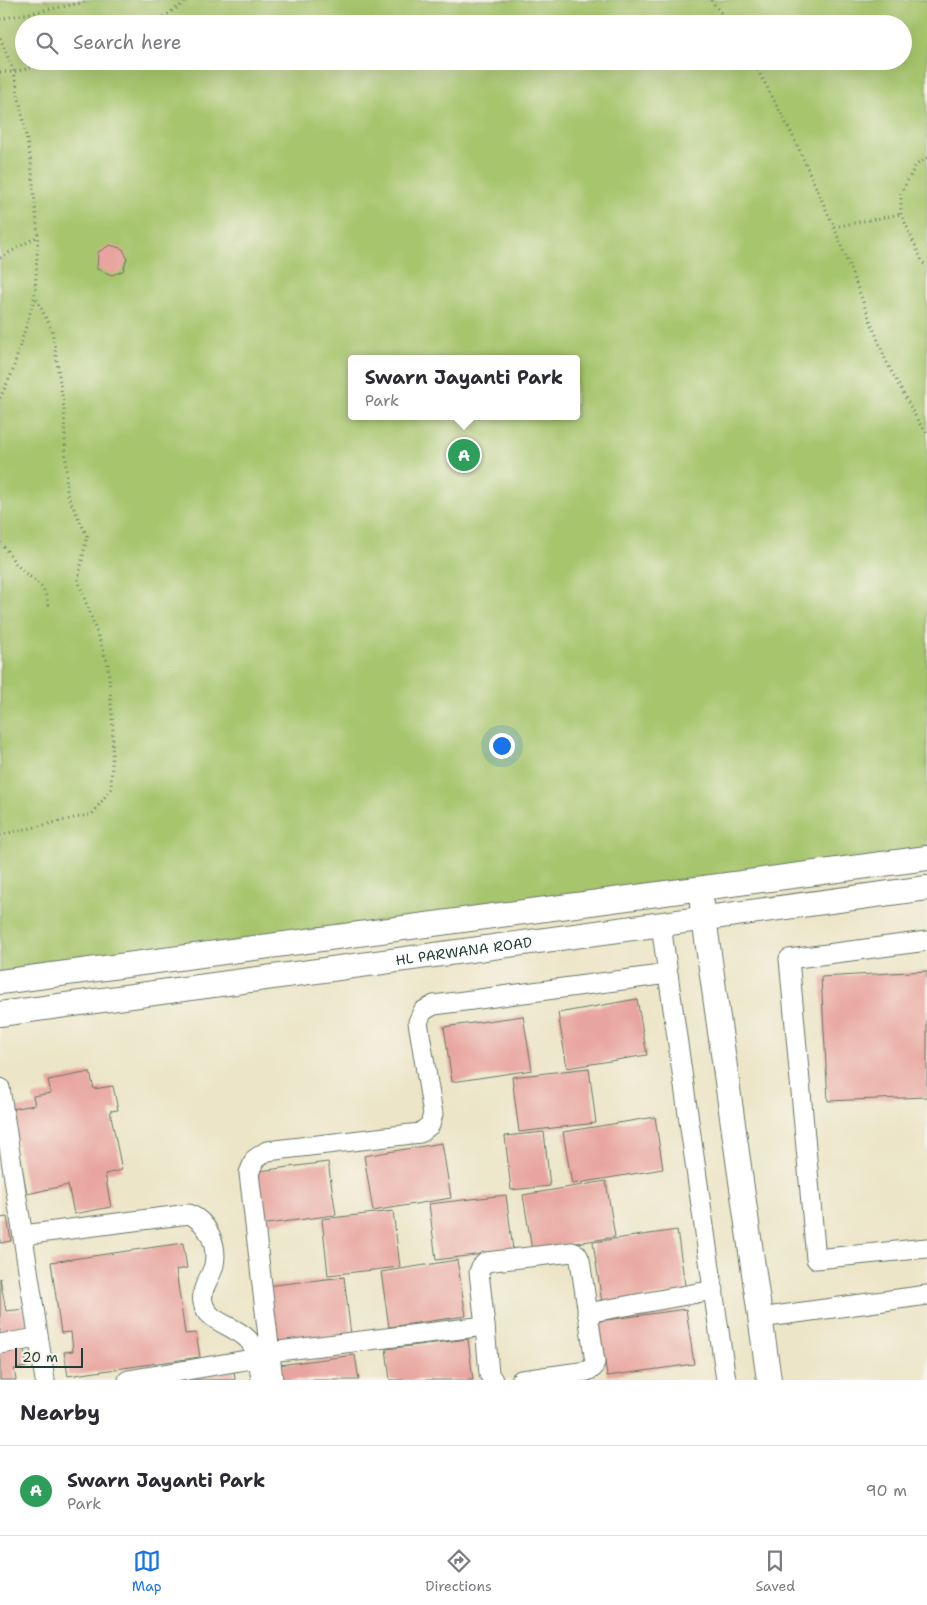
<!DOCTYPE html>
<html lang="en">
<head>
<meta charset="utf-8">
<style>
  :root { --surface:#fff; --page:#f2f2f3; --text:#2b2b33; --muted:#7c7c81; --line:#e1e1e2; --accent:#1a73e8 }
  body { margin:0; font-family:"Shantell Sans",sans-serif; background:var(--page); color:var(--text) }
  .scale { position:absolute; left:15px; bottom:12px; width:68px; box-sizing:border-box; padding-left:5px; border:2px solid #1f3d34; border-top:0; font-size:14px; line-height:18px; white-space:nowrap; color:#1f3d34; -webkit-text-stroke:4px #f7f3e8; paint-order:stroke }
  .you { position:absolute; left:501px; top:745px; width:18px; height:18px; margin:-12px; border:4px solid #fff; border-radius:50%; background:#1a73e8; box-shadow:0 0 0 8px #1a73e833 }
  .badge { display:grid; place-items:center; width:32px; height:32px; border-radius:50%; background:var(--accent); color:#fff; font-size:16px; font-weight:700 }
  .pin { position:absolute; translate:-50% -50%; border:2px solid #fff; box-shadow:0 1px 5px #0006 }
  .popup { position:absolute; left:348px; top:355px; width:232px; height:65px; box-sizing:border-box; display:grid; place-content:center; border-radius:5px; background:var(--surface); filter:drop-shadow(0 1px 4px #0005); font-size:16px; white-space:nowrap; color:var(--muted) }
  .popup b { font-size:19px; color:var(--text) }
  .popup::after { content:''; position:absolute; left:50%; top:100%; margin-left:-10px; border:10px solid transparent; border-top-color:var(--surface) }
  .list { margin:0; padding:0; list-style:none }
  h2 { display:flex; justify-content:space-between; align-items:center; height:65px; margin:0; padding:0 20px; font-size:21px }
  h2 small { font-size:16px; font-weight:400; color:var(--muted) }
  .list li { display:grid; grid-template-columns:32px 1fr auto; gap:15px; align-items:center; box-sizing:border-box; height:90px; padding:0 20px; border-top:1px solid var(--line) }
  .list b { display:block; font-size:19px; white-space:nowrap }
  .list p { margin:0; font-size:16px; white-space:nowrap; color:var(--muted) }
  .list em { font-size:16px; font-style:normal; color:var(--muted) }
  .icon { flex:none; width:28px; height:28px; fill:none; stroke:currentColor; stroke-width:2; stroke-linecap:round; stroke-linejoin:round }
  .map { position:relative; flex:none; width:927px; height:1380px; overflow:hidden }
  .search { position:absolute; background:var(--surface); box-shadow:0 5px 20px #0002; left:15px; right:15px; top:15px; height:55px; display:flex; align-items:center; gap:12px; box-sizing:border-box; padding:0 18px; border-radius:28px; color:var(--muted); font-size:19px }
  .sheet { height:155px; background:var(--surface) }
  nav { display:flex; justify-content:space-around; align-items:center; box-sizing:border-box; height:70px; border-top:1px solid var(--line); background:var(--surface); font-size:14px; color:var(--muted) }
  nav a { display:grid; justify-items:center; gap:2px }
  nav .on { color:var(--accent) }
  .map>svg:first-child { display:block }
</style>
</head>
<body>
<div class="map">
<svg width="927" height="1380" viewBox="0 0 927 1380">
  <rect width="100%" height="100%" fill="#f7f3e8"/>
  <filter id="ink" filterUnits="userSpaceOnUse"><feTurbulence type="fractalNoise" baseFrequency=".02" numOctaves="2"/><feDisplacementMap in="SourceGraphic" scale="10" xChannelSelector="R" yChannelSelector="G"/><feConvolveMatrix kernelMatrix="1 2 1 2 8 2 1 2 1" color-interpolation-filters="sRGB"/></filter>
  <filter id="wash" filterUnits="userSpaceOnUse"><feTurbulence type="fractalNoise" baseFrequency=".0096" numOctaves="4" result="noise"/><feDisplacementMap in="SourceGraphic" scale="20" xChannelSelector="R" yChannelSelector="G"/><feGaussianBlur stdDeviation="1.12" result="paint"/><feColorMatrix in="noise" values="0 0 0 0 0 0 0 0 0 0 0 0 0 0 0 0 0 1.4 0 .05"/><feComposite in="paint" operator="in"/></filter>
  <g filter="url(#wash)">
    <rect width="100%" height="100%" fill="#ece5c7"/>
    <path fill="#a6c56c" stroke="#628150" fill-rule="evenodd" d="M 0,0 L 927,0 L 927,849 L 0,972 ZM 24,24 L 903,24 L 903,61 L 24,61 ZM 352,359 L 576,359 L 576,416 L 352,416 Z"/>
    <g id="blocks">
      <g fill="#e8a59f">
        <polygon points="110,245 123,249 127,258 123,271 112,275 97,269 98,252"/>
        <polygon points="927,971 927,1097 828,1101 821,977"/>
        <polygon points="637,999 647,1055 567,1068 558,1013"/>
        <polygon points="523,1016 532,1070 452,1082 444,1027"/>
        <polygon points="589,1068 596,1123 519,1132 512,1077"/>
        <polygon points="90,1072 94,1089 113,1086 118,1110 110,1111 122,1170 105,1174 111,1207 74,1214 68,1185 27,1194 11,1109 35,1105 33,1096 51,1093 48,1080"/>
        <polygon points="655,1117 663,1169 572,1184 563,1132"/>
        <polygon points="544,1132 550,1186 511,1190 505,1136"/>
        <polygon points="442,1143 451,1198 373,1211 364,1156"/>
        <polygon points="328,1162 336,1215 259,1225 251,1172"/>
        <polygon points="606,1181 615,1237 532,1250 523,1195"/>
        <polygon points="506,1195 513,1250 436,1260 429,1204"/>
        <polygon points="393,1211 400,1267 328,1275 322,1219"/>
        <polygon points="7,1217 11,1241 0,1243 0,1218"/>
        <polygon points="677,1230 686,1292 602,1303 593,1242"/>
        <polygon points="183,1243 187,1268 176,1270 185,1334 196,1333 200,1357 68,1376 64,1352 73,1351 71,1332 61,1333 51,1262"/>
        <polygon points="457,1260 466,1316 389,1327 381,1272"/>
        <polygon points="344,1277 351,1335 273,1344 266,1286"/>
        <polygon points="0,1278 6,1311 25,1309 29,1333 0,1338"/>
        <polygon points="686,1309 694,1364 607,1376 599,1321"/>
        <polygon points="468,1339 473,1380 390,1380 386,1349"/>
        <polygon points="23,1344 27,1367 14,1369 16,1380 0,1380 0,1347"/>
        <polygon points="355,1355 359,1380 281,1380 279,1365"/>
        <polygon points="234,1370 235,1380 182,1380"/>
      </g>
    </g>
  </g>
  <g filter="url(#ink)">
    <use href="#blocks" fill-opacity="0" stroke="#677867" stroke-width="1"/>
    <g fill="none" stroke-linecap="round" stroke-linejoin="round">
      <g stroke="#677867" stroke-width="21">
        <g id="minor">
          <polyline points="661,925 668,974"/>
          <polyline points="927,941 789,959 816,1259 927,1248"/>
          <polyline points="0,1088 45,1380"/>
          <path d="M 23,1235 L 189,1214 C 208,1222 218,1245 214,1265 C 211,1278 200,1288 203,1302 C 207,1324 240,1326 251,1343 C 259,1354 259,1367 261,1380"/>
          <polyline points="587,1313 714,1290"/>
          <polyline points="760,1318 927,1295"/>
          <polyline points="485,1326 479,1272 481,1267 486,1262 572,1252 577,1254 580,1260 595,1362 593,1368 587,1371 544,1377 544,1380"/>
          <polyline points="0,1344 38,1338"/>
          <polyline points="270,1352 485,1326 489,1374 493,1380"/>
          <polyline points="128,1380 258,1358"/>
          <polyline points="273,1380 249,1173 255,1159 267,1151 420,1133 430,1125 433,1114 418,1022 423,1011 434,1005 668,974 726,1380"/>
          <polyline points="521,1380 544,1377"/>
        </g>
      </g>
      <g stroke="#677867" stroke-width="26">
        <g id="tertiary">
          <polyline points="702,904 769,1380"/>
          <polyline points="0,982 927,858"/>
          <path id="s1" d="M 0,1014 L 927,888"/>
        </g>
      </g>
      <g stroke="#677867" stroke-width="3" stroke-dasharray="1 4" stroke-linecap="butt">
        <polyline points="711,0 729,24"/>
        <polyline points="0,19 81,3 88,0"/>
        <polyline points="150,24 168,14 188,0"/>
        <polyline points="0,38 14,72 31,162 38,236 35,296 12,373 0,398"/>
        <polyline points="753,61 792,134 834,227 886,361 919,423 927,433"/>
        <polyline points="0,72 14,72 58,61"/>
        <polyline points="927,158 916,165 901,193 901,214 923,263 927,266"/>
        <polyline points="834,227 901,214"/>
        <polyline points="0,258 38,236"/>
        <path d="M 0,543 C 7,549 11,558 17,565 C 33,583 44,579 49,607"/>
        <polyline points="0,835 92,814 111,789 113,728 108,664 78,580 87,536 67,494 64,408 52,330 35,296"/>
      </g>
      <use href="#minor" stroke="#fff" stroke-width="19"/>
      <use href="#tertiary" stroke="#fff" stroke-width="24"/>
    </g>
  </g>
  <g text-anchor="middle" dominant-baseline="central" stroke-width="4.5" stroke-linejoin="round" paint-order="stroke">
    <g font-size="14" fill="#1f3d34" stroke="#f7f3e8">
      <text stroke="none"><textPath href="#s1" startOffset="468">HL PARWANA ROAD</textPath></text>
    </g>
  </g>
</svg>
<div class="scale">20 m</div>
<div class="you"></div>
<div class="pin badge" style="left:464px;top:455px;background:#2e9e5b">A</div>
<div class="popup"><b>Swarn Jayanti Park</b>Park</div>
<div class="search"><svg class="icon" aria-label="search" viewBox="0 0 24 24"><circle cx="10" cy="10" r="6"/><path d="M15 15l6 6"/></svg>Search here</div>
</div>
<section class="sheet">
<h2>Nearby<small></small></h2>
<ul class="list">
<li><span class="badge" style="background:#2e9e5b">A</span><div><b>Swarn Jayanti Park</b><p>Park</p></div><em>90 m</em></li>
</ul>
</section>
<nav>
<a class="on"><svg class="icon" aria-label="map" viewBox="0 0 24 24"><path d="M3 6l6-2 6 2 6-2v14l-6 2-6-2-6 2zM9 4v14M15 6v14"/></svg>Map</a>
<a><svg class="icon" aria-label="directions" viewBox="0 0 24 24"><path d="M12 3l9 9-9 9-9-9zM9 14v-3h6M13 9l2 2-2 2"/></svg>Directions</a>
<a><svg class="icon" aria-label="saved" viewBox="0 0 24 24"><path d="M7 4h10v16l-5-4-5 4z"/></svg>Saved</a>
</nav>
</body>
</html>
